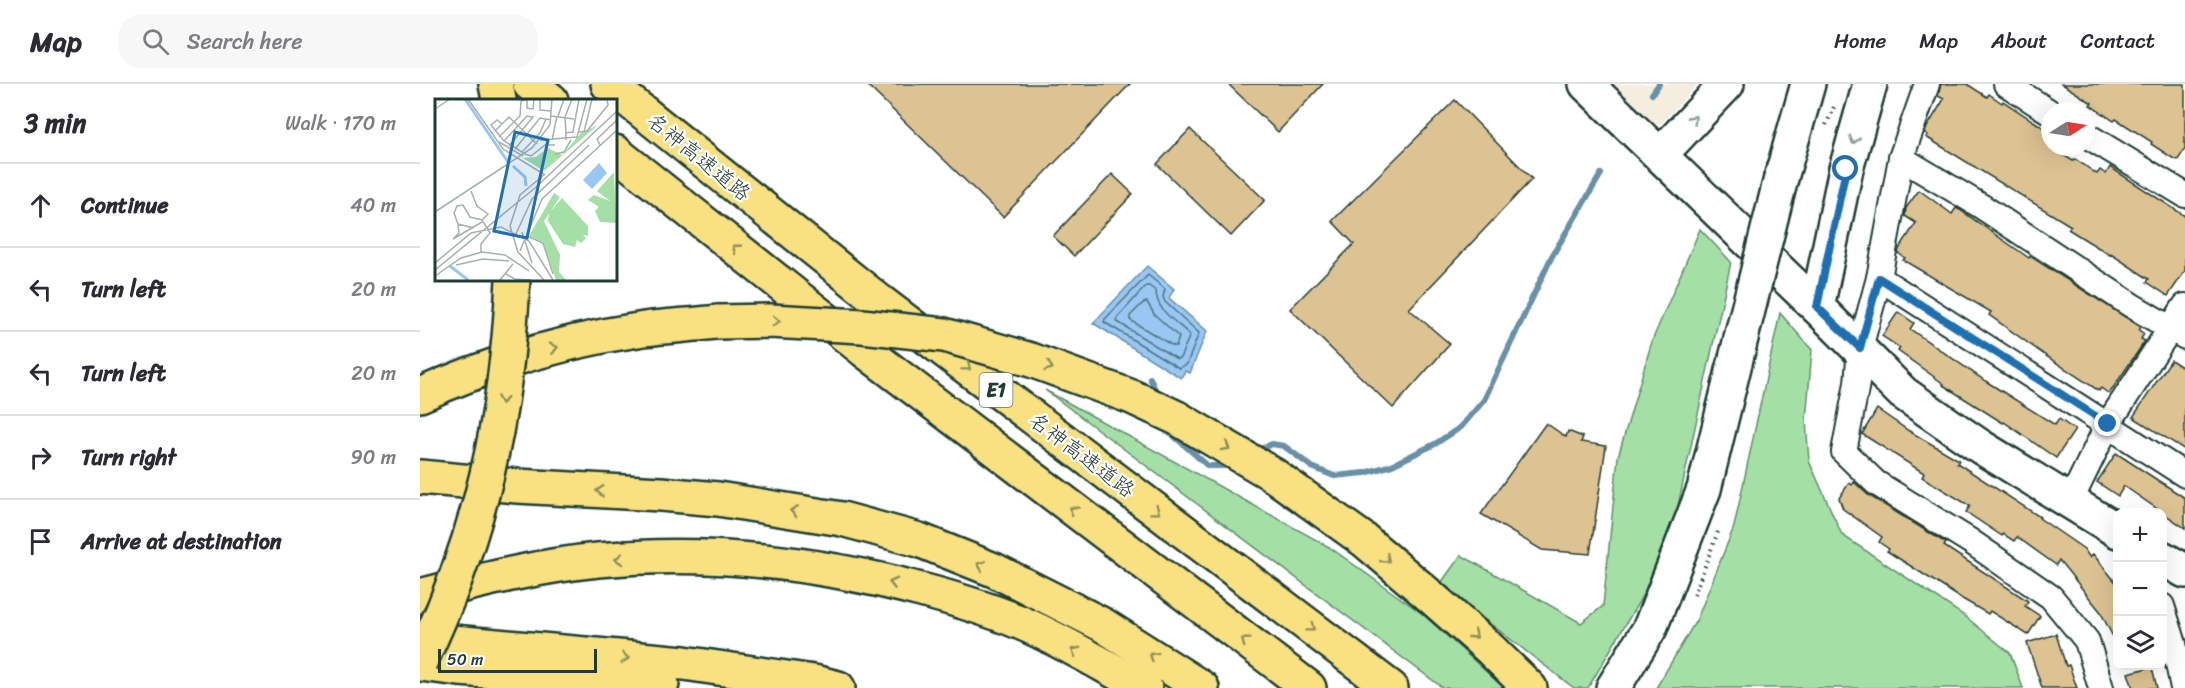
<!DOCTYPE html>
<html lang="en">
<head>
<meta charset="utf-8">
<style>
  :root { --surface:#fff; --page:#f7f7f7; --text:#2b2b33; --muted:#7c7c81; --line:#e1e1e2 }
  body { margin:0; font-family:Sriracha,"Klee One",sans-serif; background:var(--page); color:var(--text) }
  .controls { position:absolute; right:18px; bottom:18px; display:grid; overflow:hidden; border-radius:12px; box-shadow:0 6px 24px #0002 }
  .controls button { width:54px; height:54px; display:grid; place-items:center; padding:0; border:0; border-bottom:2px solid var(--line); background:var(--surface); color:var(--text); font:30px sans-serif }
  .compass { position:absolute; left:1621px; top:18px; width:54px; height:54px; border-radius:50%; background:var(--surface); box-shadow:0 6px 24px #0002; rotate:78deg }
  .scale { position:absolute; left:18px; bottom:15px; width:159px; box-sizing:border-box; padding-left:6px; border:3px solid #1f3d34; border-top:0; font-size:16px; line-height:21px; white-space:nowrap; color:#1f3d34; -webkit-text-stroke:4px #fff; paint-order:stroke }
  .stop { position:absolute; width:18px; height:18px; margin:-14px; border:4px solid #1f6fb2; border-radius:50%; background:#fff }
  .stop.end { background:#1f6fb2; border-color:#fff; box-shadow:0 2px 6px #0008 }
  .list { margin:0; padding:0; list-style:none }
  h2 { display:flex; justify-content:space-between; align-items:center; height:78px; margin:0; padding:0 24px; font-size:26px }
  h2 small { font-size:20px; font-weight:400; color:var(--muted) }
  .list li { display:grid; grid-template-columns:39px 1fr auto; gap:18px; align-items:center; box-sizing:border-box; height:84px; padding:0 24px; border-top:2px solid var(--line) }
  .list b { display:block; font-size:22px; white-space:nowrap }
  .list em { font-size:20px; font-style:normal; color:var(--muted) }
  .icon { flex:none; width:33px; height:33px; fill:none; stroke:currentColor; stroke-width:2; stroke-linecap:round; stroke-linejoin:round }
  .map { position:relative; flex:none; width:1765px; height:604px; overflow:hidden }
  header { display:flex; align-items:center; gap:36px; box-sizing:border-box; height:84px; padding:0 30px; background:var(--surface); border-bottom:2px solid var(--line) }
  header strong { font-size:28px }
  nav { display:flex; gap:33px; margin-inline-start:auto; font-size:21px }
  .search { width:420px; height:54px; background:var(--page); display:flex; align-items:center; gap:15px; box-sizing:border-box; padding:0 21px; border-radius:24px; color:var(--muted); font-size:22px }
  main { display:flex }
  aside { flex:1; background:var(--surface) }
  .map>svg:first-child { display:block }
</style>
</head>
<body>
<header>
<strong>Map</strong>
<div class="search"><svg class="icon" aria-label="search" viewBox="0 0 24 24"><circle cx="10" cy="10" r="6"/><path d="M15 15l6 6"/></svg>Search here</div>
<nav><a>Home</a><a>Map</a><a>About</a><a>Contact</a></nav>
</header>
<main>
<aside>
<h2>3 min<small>Walk · 170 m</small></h2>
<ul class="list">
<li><svg class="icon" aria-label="ahead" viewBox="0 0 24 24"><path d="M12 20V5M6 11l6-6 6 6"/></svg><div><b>Continue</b></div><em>40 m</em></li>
<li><svg class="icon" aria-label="left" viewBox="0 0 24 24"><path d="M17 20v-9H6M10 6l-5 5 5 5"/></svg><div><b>Turn left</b></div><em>20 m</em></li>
<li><svg class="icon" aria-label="left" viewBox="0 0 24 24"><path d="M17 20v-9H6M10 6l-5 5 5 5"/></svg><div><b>Turn left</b></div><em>20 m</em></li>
<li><svg class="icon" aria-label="right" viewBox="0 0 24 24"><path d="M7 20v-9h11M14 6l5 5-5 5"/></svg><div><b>Turn right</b></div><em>90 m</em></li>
<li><svg class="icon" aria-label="arrive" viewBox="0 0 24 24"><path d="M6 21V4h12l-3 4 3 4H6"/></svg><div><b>Arrive at destination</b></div></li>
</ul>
</aside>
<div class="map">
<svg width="1765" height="604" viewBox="0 0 1765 604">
  <rect width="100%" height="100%" fill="#fff"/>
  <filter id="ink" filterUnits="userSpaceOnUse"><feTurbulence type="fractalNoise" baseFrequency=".0167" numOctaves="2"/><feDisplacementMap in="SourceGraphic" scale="12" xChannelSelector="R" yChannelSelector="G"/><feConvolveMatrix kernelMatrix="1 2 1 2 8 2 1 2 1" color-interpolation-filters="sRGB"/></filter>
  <g filter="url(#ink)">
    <polygon fill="#f5edde" points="1191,0 1278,0 1241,40 1230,38"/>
    <g fill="#a4e0a6" stroke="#628e6d" stroke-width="1.5">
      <polygon points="1280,145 1311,178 1254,440 1224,509 1168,604 1154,604 1042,518 1021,499 1041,471 1161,539 1183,522 1198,373 1232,257"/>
      <polygon points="1360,229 1392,266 1386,337 1389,377 1422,451 1546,533 1590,569 1603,604 1236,604 1277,535 1314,443"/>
      <polygon points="625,306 909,463 1004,531 1084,604 1023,604"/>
    </g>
    <polygon fill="#98c7f3" stroke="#6890a7" stroke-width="1.5" points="727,182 754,205 749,214 787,247 770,289 765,287 761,294 673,239"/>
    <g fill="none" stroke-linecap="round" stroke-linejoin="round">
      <g stroke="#4f7480" stroke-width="1.5">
        <polygon points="728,191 745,205 743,213 745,218 779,249 767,280 759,284 684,238 685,235"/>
        <path d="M 726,202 L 729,202 L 736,207 C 736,227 757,238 770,251 L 760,274 L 757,275 L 696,237 L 697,234 Z"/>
        <polygon points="727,218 734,230 759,253 756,262 753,262 710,236 710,232 723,219"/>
      </g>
      <g stroke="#6890a7" stroke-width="6">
        <polyline points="1232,10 1239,0"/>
        <polyline points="730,294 738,313"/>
        <polyline points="751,345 754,352 788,382 806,382 811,379"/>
        <polyline points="834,368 852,360 864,362 892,383 914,392 945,389 972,381 1015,360 1041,343 1064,316 1132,172 1181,90"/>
      </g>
    </g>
    <g fill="#ddc292" stroke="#1f3d34" stroke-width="1.5">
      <polygon points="446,0 710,0 583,133"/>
      <polygon points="808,0 903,0 858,48"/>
      <polygon points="1521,0 1547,0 1567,13 1569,10 1582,19 1583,17 1630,48 1630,63 1653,77 1655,75 1677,90 1680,86 1686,90 1690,83 1765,132 1765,187 1748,212 1727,198 1729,195 1691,170 1690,171 1648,145 1651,142 1506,53 1508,51 1505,49 1507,43 1524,15 1518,12"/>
      <polygon points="1642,0 1765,0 1765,65 1758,76 1754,75 1731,60 1732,58 1696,35 1694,37 1670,21 1672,19"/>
      <polygon points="1035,16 1112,95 989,225 1030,260 973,324 870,225 934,160 912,137"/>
      <polygon points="770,45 845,116 811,152 737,80"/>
      <polygon points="692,90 713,110 654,172 633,152"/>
      <polygon points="1499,106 1532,130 1536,124 1540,126 1609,174 1610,172 1721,243 1719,246 1724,250 1721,255 1725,257 1689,310 1681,304 1679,307 1626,272 1569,231 1571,228 1483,176 1485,174 1478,169 1479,165 1496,139 1485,132 1486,124"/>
      <polygon points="1478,228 1494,239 1490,245 1564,296 1635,341 1639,335 1655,346 1636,374 1584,338 1583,339 1523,301 1524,300 1478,267 1480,264 1462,252"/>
      <polygon points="1751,276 1765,285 1765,366 1713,333"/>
      <polygon points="1457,325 1489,347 1539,376 1537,379 1620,433 1619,434 1664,465 1670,474 1673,470 1698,501 1698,563 1680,527 1639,476 1636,481 1597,453 1594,457 1583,450 1582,452 1546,428 1550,422 1502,393 1504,389 1442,350"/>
      <polygon points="1126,339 1146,353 1148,347 1163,353 1161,358 1186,362 1170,470 1122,466 1061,430"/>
      <polygon points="1696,369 1765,414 1765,444 1704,402 1698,412 1677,398"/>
      <polygon points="1434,398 1448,411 1526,459 1524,462 1608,517 1605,522 1620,532 1608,551 1570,527 1568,530 1539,513 1467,467 1469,465 1459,458 1462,453 1423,425 1419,414 1429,399 1432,401"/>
      <polygon points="1636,550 1646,582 1649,581 1657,604 1622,604 1607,559"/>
      <polygon points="1732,583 1737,604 1713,604 1708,589"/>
    </g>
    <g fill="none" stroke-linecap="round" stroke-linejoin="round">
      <g stroke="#1f3d34" stroke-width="28">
        <g id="street">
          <polyline points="1507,0 1481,74 1459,194 1440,264 1437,299 1424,368 1456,399 1550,457 1631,513 1667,557 1681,604"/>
          <polyline points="1586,0 1630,28"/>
          <polyline points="1666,51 1765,111"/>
          <polyline points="1481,74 1561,122 1711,221 1765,253"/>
          <polyline points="1459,194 1765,391"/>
          <polyline points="1650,418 1688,340 1765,222"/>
          <polyline points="1742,522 1754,560 1763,604"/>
        </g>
      </g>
      <g stroke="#1f3d34" stroke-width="38">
        <g id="secondary">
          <polyline points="1166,0 1397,223 1483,309 1561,363 1698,447"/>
          <polyline points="1240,71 1307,0"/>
          <polyline points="1361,94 1388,0"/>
          <polyline points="1397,223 1426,85 1450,0"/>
          <polyline points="1742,474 1765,487"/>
          <polyline points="1193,604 1230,544 1284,405 1323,246"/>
        </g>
      </g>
      <g stroke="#1f3d34" stroke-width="38">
        <g id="primary">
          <polyline points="0,555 264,579 394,598 418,604"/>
          <polyline points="0,580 39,585 242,600"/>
        </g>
      </g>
      <g stroke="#1f3d34" stroke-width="38">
        <g id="highway">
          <polyline points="76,0 79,16"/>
          <polyline points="110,0 131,16"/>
          <polyline points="188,0 459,217 971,604"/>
          <polyline points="195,68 444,266 889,604"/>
          <path d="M 0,311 C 71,279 147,256 224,245 C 248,242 273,241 297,238"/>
          <polyline points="0,393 97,402 241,410 298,415 422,435 499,456 574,486 683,541 782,604"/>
          <path d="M 0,512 C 59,497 117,482 178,476 C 287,466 396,478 501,506 C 539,516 578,528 613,544 C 651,562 688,584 725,604"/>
          <polyline points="1010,512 1070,565 1110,604"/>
        </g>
      </g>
      <g stroke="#1f3d34" stroke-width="4" stroke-dasharray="1.5 4.5" stroke-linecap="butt">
        <polyline points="1406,41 1414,23"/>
        <polyline points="1274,511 1299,445"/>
      </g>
      <use href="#street" stroke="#fff" stroke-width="24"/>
      <use href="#secondary" stroke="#fff" stroke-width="33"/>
      <use href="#primary" stroke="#f9e181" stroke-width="33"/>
      <use href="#highway" stroke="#f9e181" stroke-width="33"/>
      <g stroke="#1f3d34" stroke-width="38" stroke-linecap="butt">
        <polyline id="secondary-bridge" points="1323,246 1361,94"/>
      </g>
      <g stroke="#1f3d34" stroke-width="38" stroke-linecap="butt">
        <g id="highway-bridge">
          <polyline points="297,238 350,237 442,242 524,251 611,276 712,313 757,334 852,390 944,456 1010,512"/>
          <path d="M 0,578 C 60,453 87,333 93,195"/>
        </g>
      </g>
      <use href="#secondary-bridge" stroke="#fff" stroke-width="33"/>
      <use href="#highway-bridge" stroke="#f9e181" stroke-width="33"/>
    </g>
    <defs><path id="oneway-chevron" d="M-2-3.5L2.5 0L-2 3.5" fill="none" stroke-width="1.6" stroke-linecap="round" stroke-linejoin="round" transform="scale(1.5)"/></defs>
    <g stroke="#8f9e9a">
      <use href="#oneway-chevron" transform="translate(1273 35) rotate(-46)"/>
      <use href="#oneway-chevron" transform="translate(1434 56) rotate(106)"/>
    </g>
    <g stroke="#8c8f5a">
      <use href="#oneway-chevron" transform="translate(316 164) rotate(-141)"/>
      <use href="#oneway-chevron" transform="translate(356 237) rotate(2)"/>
      <use href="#oneway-chevron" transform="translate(134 264) rotate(-13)"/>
      <use href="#oneway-chevron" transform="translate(547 283) rotate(37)"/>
      <use href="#oneway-chevron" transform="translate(629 283) rotate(20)"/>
      <use href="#oneway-chevron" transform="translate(82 316) rotate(99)"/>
      <use href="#oneway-chevron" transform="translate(806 363) rotate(31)"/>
      <use href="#oneway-chevron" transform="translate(180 407) rotate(-177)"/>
      <use href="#oneway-chevron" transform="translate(653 426) rotate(-143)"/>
      <use href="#oneway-chevron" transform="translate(374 427) rotate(-171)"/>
      <use href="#oneway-chevron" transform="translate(736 427) rotate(37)"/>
      <use href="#oneway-chevron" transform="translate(199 475) rotate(177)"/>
      <use href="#oneway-chevron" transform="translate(966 475) rotate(41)"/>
      <use href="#oneway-chevron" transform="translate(561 481) rotate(-159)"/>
      <use href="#oneway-chevron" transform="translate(473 499) rotate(-166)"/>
      <use href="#oneway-chevron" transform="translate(891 544) rotate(37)"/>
      <use href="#oneway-chevron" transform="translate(1054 551) rotate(41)"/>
      <use href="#oneway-chevron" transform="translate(825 557) rotate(-143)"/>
      <use href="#oneway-chevron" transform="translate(655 567) rotate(-152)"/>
      <use href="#oneway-chevron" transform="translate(733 572) rotate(-148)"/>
      <use href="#oneway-chevron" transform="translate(205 574) rotate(5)"/>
    </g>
  </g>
  <g fill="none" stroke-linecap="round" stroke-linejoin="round" filter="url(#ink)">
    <polyline stroke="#1f6fb2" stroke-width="8" points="1426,85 1397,223 1440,264 1459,194 1688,340"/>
  </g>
  <g text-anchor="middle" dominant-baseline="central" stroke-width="4.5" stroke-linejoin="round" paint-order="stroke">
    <rect fill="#fff" stroke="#627771" stroke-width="1.5" x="559.5" y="289" width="33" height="34" rx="4.5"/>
    <g font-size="20" font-weight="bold" fill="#1f3d34">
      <text x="576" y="306">E1</text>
    </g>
    <g font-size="21" fill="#1f3d34" stroke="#fff">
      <text transform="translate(279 73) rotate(39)">名神高速道路</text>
      <text transform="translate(662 371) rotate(37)">名神高速道路</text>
    </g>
  </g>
  <g transform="translate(15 15)">
    <rect width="182" height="182" fill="#fff"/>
    <path d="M 163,26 L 109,72 L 88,59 L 101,58 L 113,49 L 127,56 L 146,34 ZM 179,73 L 181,124 L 165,123 L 160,112 L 164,108 L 153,101 L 159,96 L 175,102 L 162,92 ZM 119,94 L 125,98 L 109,122 L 125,156 L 124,173 L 131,181 L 121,181 L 108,143 L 94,137 ZM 127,99 L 153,127 L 153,137 L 148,136 L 151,139 L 146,144 L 142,141 L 140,148 L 128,145 L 113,122 L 114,114 Z" fill="#a4e0a6"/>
    <path d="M 164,64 L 172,74 L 157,90 L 148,81 Z" fill="#98c7f3"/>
    <path fill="none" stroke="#98c7f3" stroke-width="3" d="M 30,0 L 73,63M 78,67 L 90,78 L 91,87M 15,167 L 33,181"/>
    <path fill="none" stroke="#a5b1ae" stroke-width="1.5" d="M 33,0 L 68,50 L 110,76M 105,0 L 105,11 L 116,12M 92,1 L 92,9 L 98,10 L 99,0M 0,10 L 15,0M 116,17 L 139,20M 123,17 L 129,0M 67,25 L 62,21 L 56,26 L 69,42 L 90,55 L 96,57 L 110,46 L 120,46M 60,32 L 74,18 L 102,45M 144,33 L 152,32 L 173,6 L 172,0M 149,33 L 157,0M 131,34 L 130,18 L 137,0M 64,38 L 85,17 L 86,2 L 94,0M 105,41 L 142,38 L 152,0M 117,41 L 122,17M 131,41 L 131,34 L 138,33 L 144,0M 69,42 L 92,17 L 98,18 L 74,47M 64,43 L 88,57M 165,46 L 162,40 L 182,21M 80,50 L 105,19 L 116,21M 87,53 L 105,34 L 111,20M 120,55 L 129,53 L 136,41M 36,92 L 42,107 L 53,115 L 47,121M 0,113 L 97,49 L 115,26 L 117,0M 23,125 L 24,134 L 18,140 L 47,123M 39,129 L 23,125 L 19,114 L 22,107 L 28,106 L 35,118 L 47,121M 87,133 L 97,164M 80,137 L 97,100 L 154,46M 92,137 L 108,144 L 118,175M 85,152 L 107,100 L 182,31M 46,153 L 46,145 L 55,134 L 47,121M 0,164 L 36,134 L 66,128 L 94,142 L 118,181M 21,166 L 48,160 L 74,162M 0,171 L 100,89 L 182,12M 71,175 L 80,180 L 96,181M 0,177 L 26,159 L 47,153 L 70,156 L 94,172M 65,181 L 78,165M 109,181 L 83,153 L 75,127 L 85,96 L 110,75"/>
    <path fill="#1f6fb2" fill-opacity="0.15" stroke="#1f6fb2" stroke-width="3" d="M 80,33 L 113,41 L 92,139 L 59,132 Z"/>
    <rect width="182" height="182" fill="none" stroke="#1f3d34" stroke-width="3"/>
  </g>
</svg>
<div class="controls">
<button>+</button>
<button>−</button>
<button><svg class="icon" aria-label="layers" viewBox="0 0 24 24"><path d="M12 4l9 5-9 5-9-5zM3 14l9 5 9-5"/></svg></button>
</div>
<svg class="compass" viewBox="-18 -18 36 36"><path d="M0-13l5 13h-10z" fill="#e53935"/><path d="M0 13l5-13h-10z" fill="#7c7c81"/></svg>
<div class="scale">50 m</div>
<div class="stop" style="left:1426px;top:85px"></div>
<div class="stop end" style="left:1688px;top:340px"></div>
</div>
</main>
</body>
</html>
